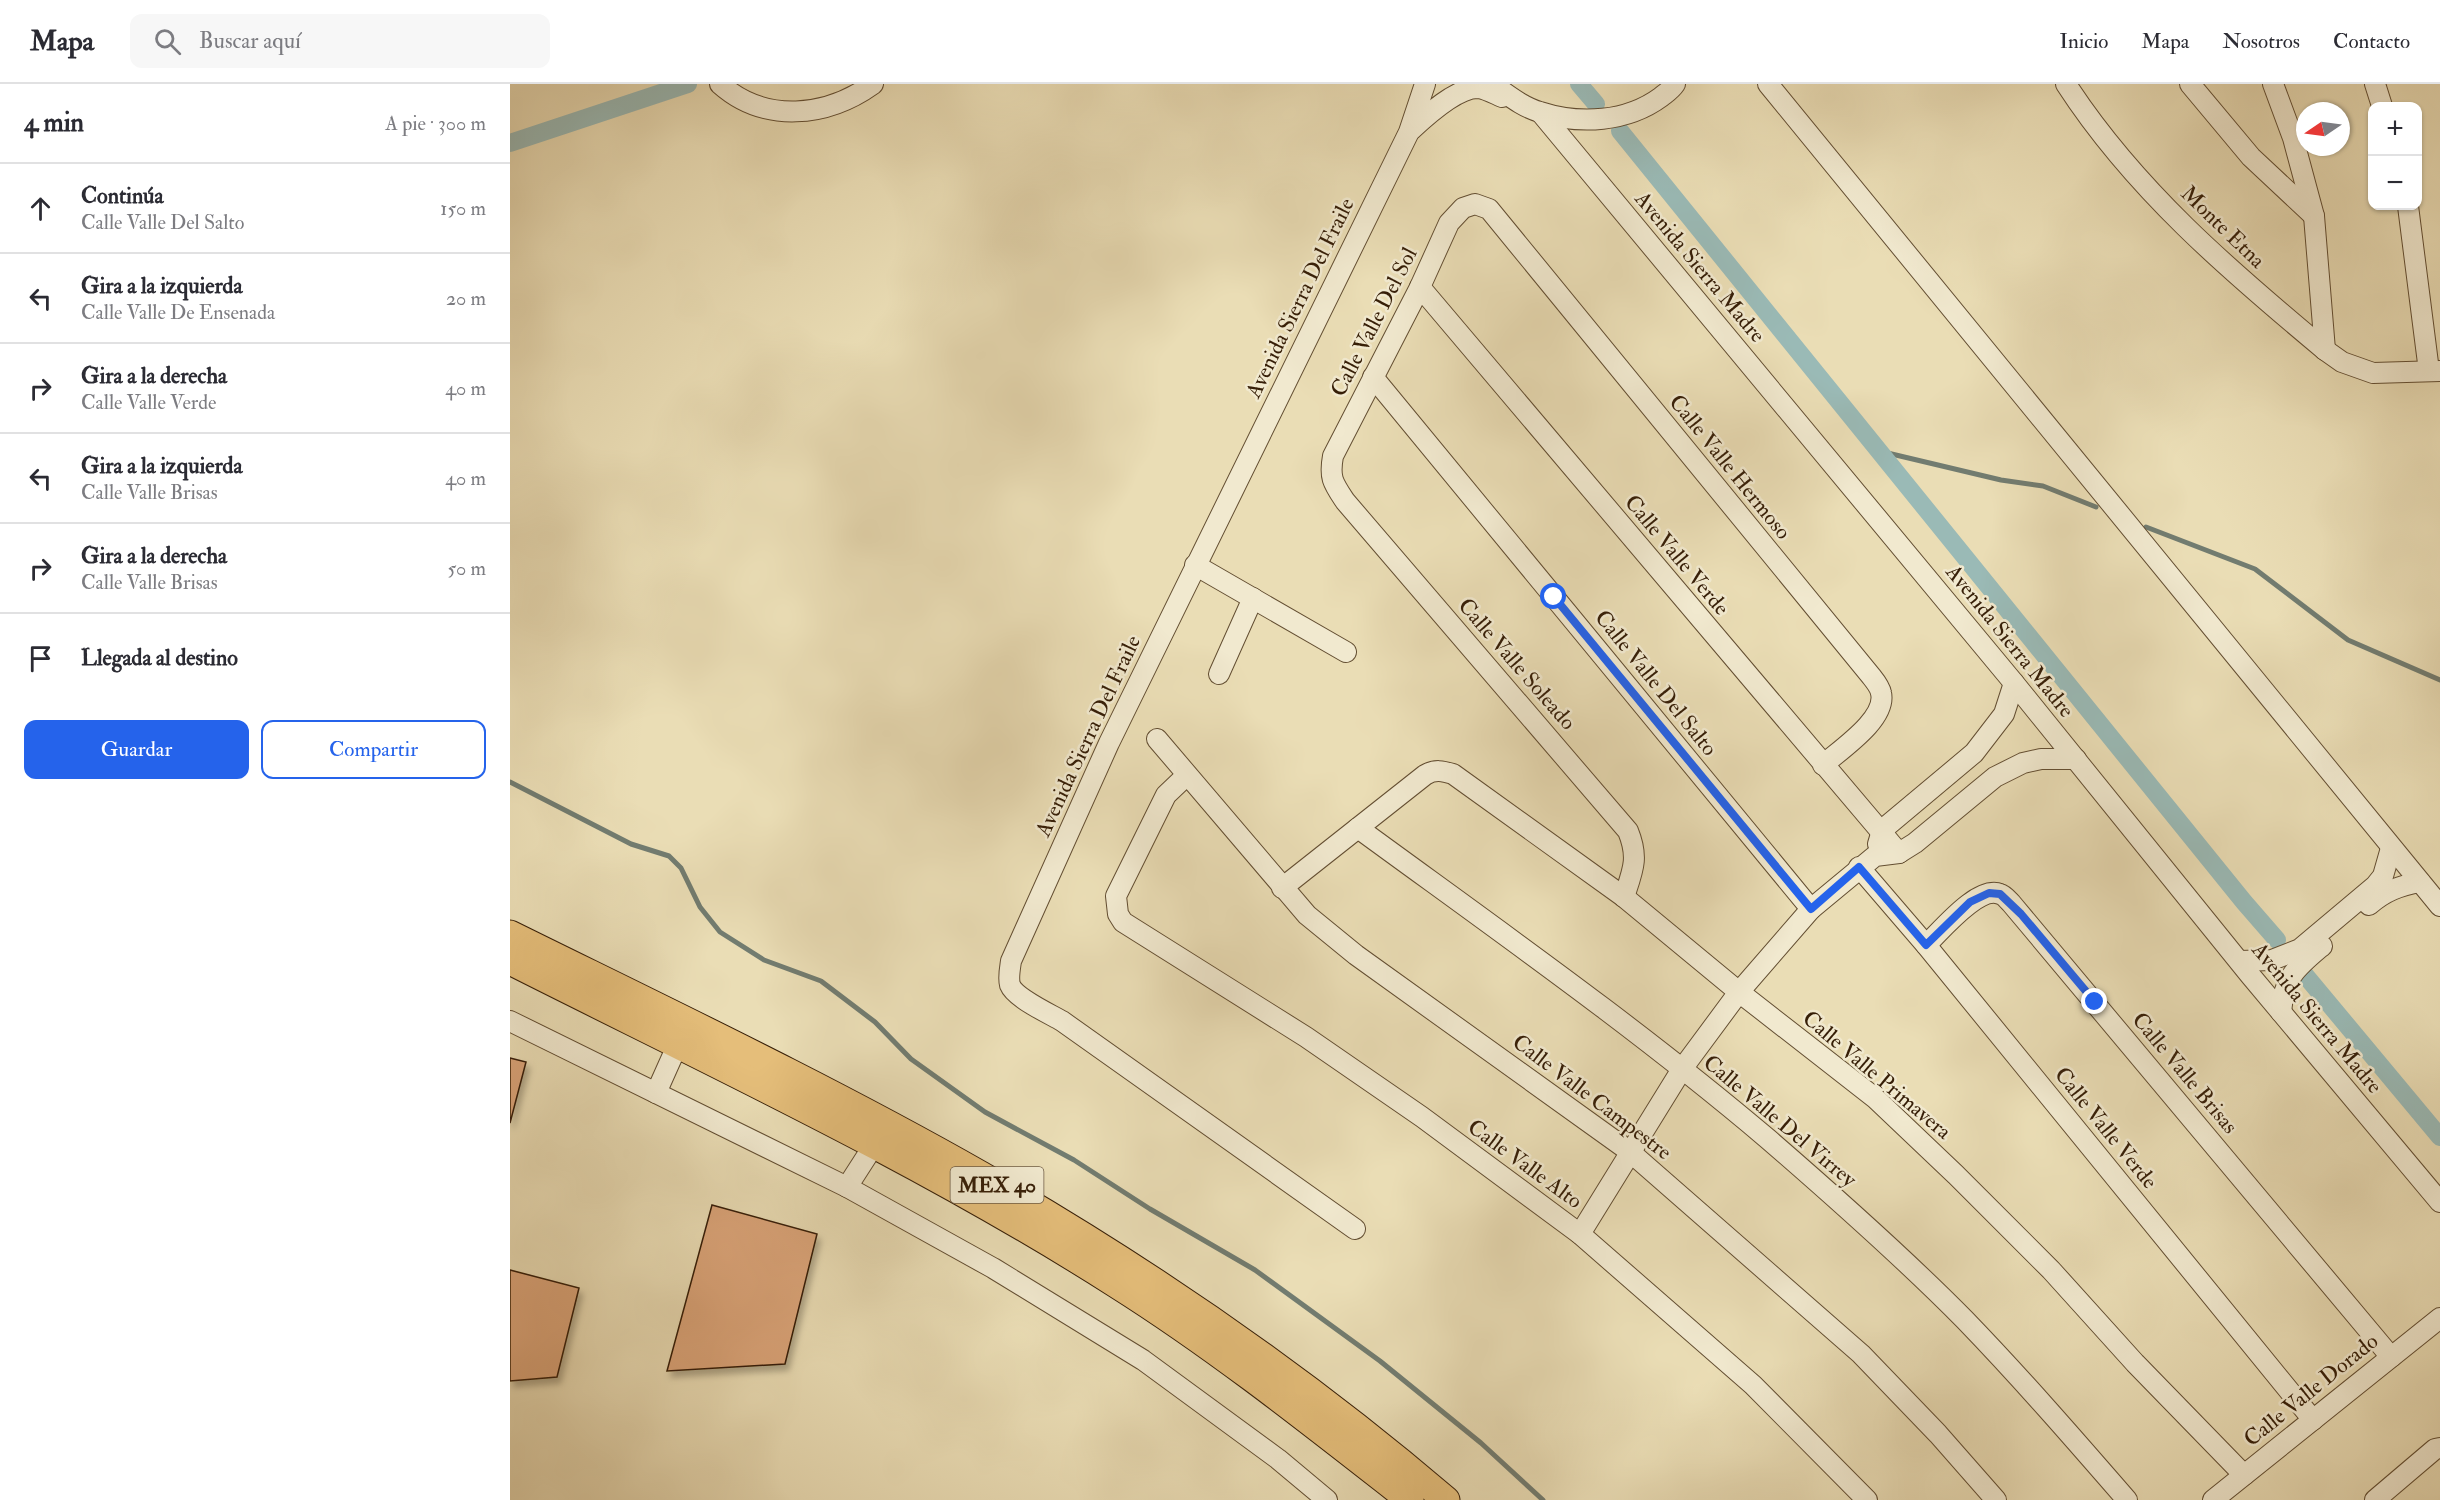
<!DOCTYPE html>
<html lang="es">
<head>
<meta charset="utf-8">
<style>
  :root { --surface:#fff; --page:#f7f7f7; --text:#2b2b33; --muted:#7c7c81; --line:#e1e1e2; --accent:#2563eb }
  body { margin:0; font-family:"IM FELL Double Pica",serif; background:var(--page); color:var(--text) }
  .controls { position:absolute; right:18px; top:18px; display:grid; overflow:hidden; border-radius:12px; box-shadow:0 2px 4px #0004 }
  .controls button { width:54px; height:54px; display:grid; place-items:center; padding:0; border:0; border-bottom:2px solid var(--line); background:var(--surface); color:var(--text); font:30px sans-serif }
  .compass { position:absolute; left:1786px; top:18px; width:54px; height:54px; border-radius:50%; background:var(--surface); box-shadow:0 2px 4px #0004; rotate:257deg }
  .stop { position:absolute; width:18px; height:18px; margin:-14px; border:4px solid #2563eb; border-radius:50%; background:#fff }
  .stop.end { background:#2563eb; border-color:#fff; box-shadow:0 2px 6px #0008 }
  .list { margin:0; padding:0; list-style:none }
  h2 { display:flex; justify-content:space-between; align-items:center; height:78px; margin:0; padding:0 24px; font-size:26px }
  h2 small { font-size:20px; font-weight:400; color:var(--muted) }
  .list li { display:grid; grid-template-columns:39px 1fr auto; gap:18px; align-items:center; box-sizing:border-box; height:90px; padding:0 24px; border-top:2px solid var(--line) }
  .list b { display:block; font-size:22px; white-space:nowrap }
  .list p { margin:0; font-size:20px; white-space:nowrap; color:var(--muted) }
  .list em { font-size:20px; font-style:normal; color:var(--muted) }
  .actions { display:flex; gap:12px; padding:18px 24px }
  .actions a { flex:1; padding:14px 0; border:2px solid var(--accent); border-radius:12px; text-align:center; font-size:21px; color:var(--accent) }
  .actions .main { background:var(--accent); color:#fff }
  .icon { flex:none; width:33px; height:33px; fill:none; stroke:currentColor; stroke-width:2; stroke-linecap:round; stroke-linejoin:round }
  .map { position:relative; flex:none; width:1930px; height:1416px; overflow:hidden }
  header { display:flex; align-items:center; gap:36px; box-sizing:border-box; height:84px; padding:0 30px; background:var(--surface); border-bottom:2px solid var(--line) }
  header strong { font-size:28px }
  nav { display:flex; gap:33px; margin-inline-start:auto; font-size:21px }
  .search { width:420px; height:54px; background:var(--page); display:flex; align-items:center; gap:15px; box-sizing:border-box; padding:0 21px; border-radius:12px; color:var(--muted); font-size:22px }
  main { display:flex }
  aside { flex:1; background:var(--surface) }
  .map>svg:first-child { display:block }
</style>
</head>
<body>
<header>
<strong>Mapa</strong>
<div class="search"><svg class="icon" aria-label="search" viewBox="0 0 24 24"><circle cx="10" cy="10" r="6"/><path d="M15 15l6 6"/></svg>Buscar aquí</div>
<nav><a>Inicio</a><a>Mapa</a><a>Nosotros</a><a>Contacto</a></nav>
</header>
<main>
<aside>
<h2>4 min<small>A pie · 300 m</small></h2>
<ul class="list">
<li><svg class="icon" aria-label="ahead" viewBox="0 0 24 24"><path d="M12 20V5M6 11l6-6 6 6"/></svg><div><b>Continúa</b><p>Calle Valle Del Salto</p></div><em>150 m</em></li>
<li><svg class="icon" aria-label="left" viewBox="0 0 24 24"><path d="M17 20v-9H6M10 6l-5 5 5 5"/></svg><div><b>Gira a la izquierda</b><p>Calle Valle De Ensenada</p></div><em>20 m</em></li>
<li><svg class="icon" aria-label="right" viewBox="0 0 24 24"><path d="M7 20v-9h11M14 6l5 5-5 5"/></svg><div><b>Gira a la derecha</b><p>Calle Valle Verde</p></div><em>40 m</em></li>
<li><svg class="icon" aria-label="left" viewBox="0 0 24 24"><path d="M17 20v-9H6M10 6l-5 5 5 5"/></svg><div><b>Gira a la izquierda</b><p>Calle Valle Brisas</p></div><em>40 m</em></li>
<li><svg class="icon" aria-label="right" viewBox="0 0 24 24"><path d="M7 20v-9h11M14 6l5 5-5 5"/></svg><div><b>Gira a la derecha</b><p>Calle Valle Brisas</p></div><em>50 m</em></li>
<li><svg class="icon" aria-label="arrive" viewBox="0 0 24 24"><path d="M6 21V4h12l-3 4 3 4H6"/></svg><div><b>Llegada al destino</b></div></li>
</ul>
<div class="actions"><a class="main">Guardar</a><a>Compartir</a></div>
</aside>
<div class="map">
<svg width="1930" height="1416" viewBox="0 0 1930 1416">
  <defs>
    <filter id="shadow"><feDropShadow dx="3.5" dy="6" stdDeviation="3" flood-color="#0004"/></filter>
  </defs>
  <rect width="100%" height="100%" fill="#eaddb5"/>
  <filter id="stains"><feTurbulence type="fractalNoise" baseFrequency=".00333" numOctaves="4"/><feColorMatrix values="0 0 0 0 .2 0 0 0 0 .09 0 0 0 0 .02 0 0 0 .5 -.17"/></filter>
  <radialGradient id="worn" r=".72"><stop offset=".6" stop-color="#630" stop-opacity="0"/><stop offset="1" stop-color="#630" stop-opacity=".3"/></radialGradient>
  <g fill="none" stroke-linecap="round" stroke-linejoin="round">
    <g stroke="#727c70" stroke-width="5">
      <polyline points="1369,367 1491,396 1533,402 1586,423"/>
      <polyline points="1636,443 1745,485 1838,556 1930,596"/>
      <polyline points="0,698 121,760 159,772 171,784 190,823 210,848 254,876 311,897 365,938 401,975 475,1028 564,1076 640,1125 745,1186 870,1277 971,1359 1033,1416"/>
    </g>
    <g stroke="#9abab6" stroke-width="18">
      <polyline points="1069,0 1086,20"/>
      <polyline points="1110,47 1734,818 1767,856"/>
      <polyline points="0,59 178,0"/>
      <polyline points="1795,891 1930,1053"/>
    </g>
  </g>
  <g fill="#daa479" stroke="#361e07" stroke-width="1.5" filter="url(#shadow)">
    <polygon points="0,974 16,978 0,1039"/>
    <polygon points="202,1121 307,1150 275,1280 157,1287"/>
    <polygon points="0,1186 69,1204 47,1293 0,1297"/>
  </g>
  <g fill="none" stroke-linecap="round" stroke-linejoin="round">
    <g stroke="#634e32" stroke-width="22">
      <g id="minor">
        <path d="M 210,0 C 255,40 317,33 363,0"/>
        <path d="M 982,0 C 997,10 1012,23 1030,28 C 1070,41 1117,38 1151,13 C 1156,9 1161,6 1165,0"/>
        <polyline points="1258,0 1930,822"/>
        <path d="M 1556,0 C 1624,105 1720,187 1815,266 L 1832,278 L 1863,289 L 1930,287"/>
        <polyline points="1680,0 1741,73 1804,132"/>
        <polyline points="1763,0 1783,54 1804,132 1815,266"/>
        <polyline points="1865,0 1872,22"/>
        <polyline points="1031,29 1504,599 1740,891 1930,1118"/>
        <path d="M 901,46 C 916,32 947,3 969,4 C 976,5 985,10 992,13"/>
        <polyline points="1898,122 1919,287"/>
        <polyline points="910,203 1389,769"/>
        <polyline points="863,293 1301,825"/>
        <polyline points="685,481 836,568"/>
        <polyline points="709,590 743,514"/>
        <polyline points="647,655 797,831 846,871 1119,1067 1351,1270 1428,1350 1486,1416"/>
        <polyline points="677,691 656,711 606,812 608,830 613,838 796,953 912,1033 1070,1150 1243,1301 1357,1416"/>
        <path d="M 848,744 C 986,845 1127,944 1258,1055 C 1325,1113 1393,1173 1455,1236 C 1511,1294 1564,1355 1617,1416"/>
        <polyline points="1368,760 1371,750 1378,741 1464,669 1494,630 1504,599"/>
        <polyline points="1349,783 1416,861 1803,1336"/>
        <path d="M 772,804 L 915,691 C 925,685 933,687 943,690 L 1114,813 L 1229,908 L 1365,1014 L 1446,1091 L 1541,1186 L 1625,1279 L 1734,1391"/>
        <path d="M 1114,813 C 1123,786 1129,774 1118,747 L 835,417 C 823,399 819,394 823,372 L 910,203 L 939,139 L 953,124 L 965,120 L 979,125 L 1361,592 C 1365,597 1370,603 1371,609 C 1377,635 1331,665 1313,681"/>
        <path d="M 1859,821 C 1875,807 1889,802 1910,798"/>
        <path d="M 1416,861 C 1431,847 1468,801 1490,810 C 1494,811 1498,816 1501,819 L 1881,1273"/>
        <polyline points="1730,877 1762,876 1790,865 1865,802 1873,792 1881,764"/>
        <path d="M 1771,928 C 1774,893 1786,884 1812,862"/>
        <polyline points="0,937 337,1103 483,1184 633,1276 768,1375 817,1416"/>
        <polyline points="146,1009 167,962"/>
        <polyline points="337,1103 364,1061"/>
        <path d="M 845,1145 L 552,937 C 540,930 505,914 500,901 C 498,894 500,884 501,877 L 599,659 L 899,48 L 915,0"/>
        <polyline points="1070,1150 1172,985 1229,908 1301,825 1365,772 1389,769 1405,759 1485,693 1513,679 1531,675 1566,675"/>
        <polyline points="1703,1416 1930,1234"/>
        <polyline points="1865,1416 1925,1365 1930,1364"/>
      </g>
    </g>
    <g stroke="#361e07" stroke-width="29">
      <g id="highway">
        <path d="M 0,850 C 158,928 318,1004 471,1091 C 635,1185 792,1293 936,1416"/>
        <path d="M 0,877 C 204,980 413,1077 606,1200 C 709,1265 804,1341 900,1416"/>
      </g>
    </g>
    <use href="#minor" stroke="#f1e9cf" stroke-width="20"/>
    <use href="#highway" stroke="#e5be7a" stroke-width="27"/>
  </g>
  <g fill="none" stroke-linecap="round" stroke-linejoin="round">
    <polyline stroke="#2563eb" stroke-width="8" points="1044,513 1301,825 1349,783 1416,861 1460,818 1479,809 1490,810 1511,830 1585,918"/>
  </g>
  <g text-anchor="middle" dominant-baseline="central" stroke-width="5" stroke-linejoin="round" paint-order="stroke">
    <rect fill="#f1e9cf" stroke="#6e5b43" stroke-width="1.5" x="440.5" y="1083" width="93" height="36" rx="4.5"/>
    <g font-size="21" font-weight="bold" fill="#361e07">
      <text x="487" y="1101">MEX 40</text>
    </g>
    <g font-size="22" fill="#361e07" stroke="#f1e9cf">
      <text transform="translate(1713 143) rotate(44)">Monte Etna</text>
      <text transform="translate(1190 183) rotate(50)">Avenida Sierra Madre</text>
      <text transform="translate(790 214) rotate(-64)">Avenida Sierra Del Fraile</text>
      <text transform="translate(864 238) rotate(-63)">Calle Valle Del Sol</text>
      <text transform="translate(1220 383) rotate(51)">Calle Valle Hermoso</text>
      <text transform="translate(1167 471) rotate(50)">Calle Valle Verde</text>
      <text transform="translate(1500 557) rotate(51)">Avenida Sierra Madre</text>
      <text transform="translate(1007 580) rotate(49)">Calle Valle Soleado</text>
      <text transform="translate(1146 599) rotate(51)">Calle Valle Del Salto</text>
      <text transform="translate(578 652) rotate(-65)">Avenida Sierra Del Fraile</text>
      <text transform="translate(1807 934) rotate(50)">Avenida Sierra Madre</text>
      <text transform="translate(1675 989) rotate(50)">Calle Valle Brisas</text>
      <text transform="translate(1367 991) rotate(40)">Calle Valle Primavera</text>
      <text transform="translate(1082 1013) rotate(37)">Calle Valle Campestre</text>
      <text transform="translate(1270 1037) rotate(40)">Calle Valle Del Virrey</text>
      <text transform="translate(1596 1044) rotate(51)">Calle Valle Verde</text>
      <text transform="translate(1015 1080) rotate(36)">Calle Valle Alto</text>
      <text transform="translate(1801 1306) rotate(-39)">Calle Valle Dorado</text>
    </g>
  </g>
  <rect width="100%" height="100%" filter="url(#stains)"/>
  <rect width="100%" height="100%" fill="url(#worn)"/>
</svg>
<div class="controls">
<button>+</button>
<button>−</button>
</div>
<svg class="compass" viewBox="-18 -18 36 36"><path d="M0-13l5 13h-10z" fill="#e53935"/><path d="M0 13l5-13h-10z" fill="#7c7c81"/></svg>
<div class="stop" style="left:1044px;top:513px"></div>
<div class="stop end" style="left:1585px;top:918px"></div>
</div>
</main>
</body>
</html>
